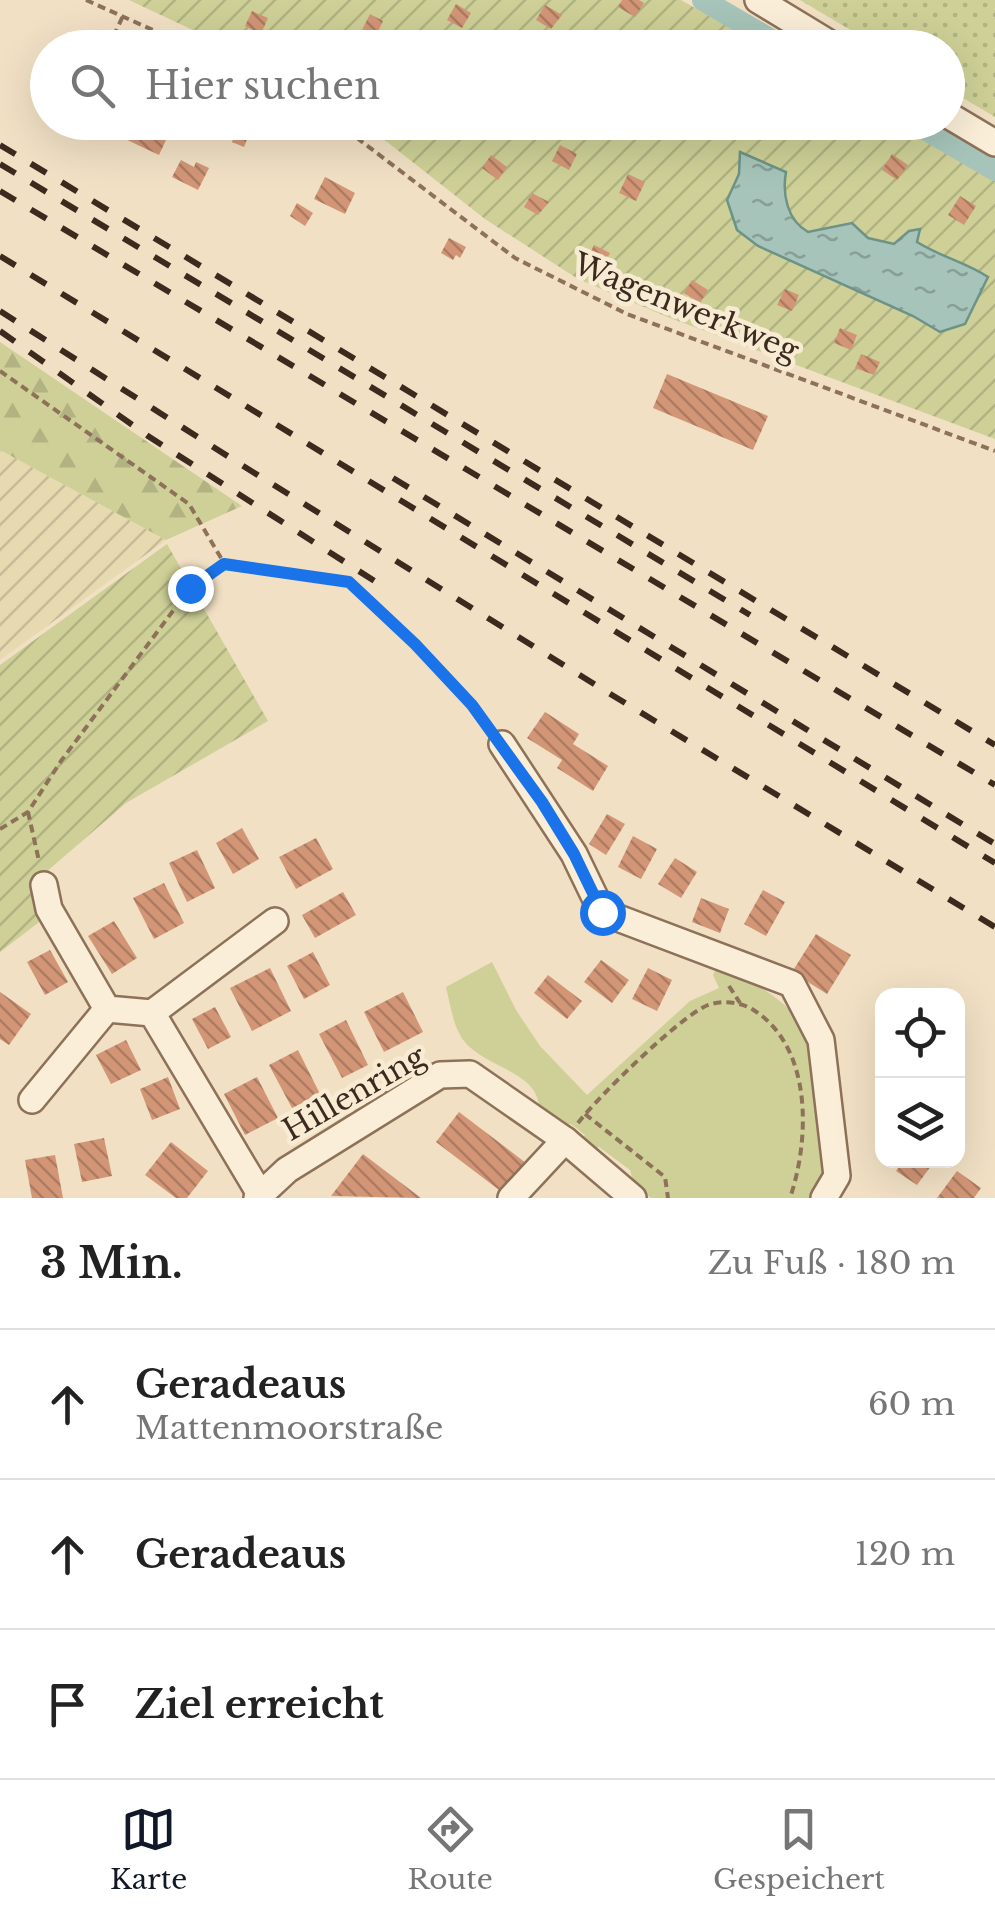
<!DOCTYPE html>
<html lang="de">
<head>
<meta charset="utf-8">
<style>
  :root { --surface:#fff; --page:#f6f6f6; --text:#222; --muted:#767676; --line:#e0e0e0; --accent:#111827 }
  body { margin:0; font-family:"Libre Baskerville",serif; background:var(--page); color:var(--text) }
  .controls { position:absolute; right:30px; bottom:30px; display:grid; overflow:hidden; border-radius:20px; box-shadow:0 10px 40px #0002 }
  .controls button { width:90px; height:90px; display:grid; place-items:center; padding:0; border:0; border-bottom:2px solid var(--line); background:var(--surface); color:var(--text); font:50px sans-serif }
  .stop { position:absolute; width:30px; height:30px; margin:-22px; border:8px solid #1a73e8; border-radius:50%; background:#fff }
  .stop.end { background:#1a73e8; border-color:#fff; box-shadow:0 2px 10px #0008 }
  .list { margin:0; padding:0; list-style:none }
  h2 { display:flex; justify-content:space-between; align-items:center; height:130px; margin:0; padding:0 40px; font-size:42px }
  h2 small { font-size:32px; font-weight:400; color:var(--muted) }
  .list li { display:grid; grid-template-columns:65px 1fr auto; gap:30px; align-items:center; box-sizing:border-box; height:150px; padding:0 40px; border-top:2px solid var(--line) }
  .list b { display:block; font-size:38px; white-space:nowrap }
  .list p { margin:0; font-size:32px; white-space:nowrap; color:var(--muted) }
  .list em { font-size:32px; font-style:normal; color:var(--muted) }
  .icon { flex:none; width:55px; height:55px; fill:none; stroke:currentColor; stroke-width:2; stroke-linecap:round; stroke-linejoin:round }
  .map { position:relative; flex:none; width:995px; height:1198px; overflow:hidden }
  .search { position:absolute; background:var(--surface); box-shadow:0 10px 40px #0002; left:30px; right:30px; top:30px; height:110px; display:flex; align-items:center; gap:25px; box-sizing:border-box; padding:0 35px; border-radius:55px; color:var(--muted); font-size:38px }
  .sheet { height:580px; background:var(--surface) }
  nav { display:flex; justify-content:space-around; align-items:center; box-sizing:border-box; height:140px; border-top:2px solid var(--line); background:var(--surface); font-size:28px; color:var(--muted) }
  nav a { display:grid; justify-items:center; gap:5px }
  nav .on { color:var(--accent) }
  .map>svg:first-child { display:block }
</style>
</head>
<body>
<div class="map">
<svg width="995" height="1198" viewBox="0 0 995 1198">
  <defs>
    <pattern id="farmland-furrows" width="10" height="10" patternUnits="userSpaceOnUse" patternTransform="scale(2.5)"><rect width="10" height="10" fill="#e7dab1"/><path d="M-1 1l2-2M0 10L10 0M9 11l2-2" fill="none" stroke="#c7bb98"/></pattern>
    <pattern id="grass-dots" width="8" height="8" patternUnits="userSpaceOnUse" patternTransform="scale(2.5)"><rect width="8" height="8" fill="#ced097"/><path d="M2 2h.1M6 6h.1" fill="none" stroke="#b2b382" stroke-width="1.8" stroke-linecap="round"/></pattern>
    <pattern id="forest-firs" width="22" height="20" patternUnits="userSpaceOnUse" patternTransform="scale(2.5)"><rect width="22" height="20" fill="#ced097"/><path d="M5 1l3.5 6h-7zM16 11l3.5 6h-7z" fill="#b2b382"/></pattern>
    <pattern id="garden-furrows" width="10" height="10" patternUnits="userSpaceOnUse" patternTransform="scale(2.5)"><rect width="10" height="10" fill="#ced097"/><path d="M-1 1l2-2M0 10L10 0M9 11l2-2" fill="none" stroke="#b2b382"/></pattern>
    <pattern id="water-ripples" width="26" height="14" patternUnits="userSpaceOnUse" patternTransform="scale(2.5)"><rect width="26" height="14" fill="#a6c4b9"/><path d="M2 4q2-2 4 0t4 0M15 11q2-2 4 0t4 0" fill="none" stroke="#889f96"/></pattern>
    <pattern id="building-back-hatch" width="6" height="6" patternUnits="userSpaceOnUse" patternTransform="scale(2.5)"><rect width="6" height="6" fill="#d29677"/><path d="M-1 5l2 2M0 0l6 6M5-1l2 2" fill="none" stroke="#ac7b61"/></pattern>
  </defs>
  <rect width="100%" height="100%" fill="#f1e0c4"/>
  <polygon fill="url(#farmland-furrows)" points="0,450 166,540 0,660"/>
  <polygon fill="url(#grass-dots)" points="800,0 995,0 995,117 948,89 948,48 879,47"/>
  <polygon fill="url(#forest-firs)" points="0,342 242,506 166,540 0,450"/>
  <path fill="#ced097" d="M 492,962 L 516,1010 L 540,1046 L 587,1095 L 690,1001 L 719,988 L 713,975 L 718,965 C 753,980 806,1010 815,1050 C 820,1070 819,1093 820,1113 C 823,1142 827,1169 821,1198 L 651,1198 L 634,1185 L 630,1170 L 599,1147 L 585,1151 L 577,1143 L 585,1135 L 571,1124 L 554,1128 L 539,1115 C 544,1071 487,1070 464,1041 C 453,1027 450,1003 446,987 Z"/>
  <g fill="url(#garden-furrows)">
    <polygon points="129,0 681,0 763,47 229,47"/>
    <polygon points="363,123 892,123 995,181 995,439 670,318 578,279 485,219"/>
    <polygon points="167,544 268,721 126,803 45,873 49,909 38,923 0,952 0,665"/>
  </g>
  <path fill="url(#water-ripples)" stroke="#6c9386" stroke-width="2.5" d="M 740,152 L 786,172 C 782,194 787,220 808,232 L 852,223 L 868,238 L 894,244 L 909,231 L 920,229 L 917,242 C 941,257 965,262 988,277 L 965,324 L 940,332 L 913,316 L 758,246 L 737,230 L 727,200 L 739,174 Z"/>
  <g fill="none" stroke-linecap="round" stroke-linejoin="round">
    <g stroke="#a6c4b9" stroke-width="22">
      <polyline points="703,0 785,48"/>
      <polyline points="913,122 995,170"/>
    </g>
  </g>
  <g fill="url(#building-back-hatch)">
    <polygon points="622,0 639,0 644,3 635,17 618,7"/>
    <polygon points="456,4 471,13 462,28 447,20"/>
    <polygon points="545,5 562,15 551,29 536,20"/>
    <polygon points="252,11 268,18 261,34 245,26"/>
    <polygon points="370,14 383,21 375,38 360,34"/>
    <polygon points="81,33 92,38 89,44 98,48 66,48 71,36 79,39"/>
    <polygon points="109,122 137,122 166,140 159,155 106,130"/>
    <polygon points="224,122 254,122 244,147 232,142 235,136 221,131"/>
    <polygon points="560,145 577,154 569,170 552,161"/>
    <polygon points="892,154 908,165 897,180 882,170"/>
    <polygon points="491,155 507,167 498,180 482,168"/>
    <polygon points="181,160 194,167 196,162 209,168 198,190 172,177"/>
    <polygon points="628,174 645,182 636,201 619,193"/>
    <polygon points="325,177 355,193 345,214 314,199"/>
    <polygon points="532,193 549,202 538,215 524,207"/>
    <polygon points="960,196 976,206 964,225 948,215"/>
    <polygon points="297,203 313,213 305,226 290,216"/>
    <polygon points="449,238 466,247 460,258 456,255 453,260 441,253"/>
    <polygon points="594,245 610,253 602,270 586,262"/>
    <polygon points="692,280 708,290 700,303 684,293"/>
    <polygon points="785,289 799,295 792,311 777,305"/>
    <polygon points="840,328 857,335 851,350 834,343"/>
    <polygon points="861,354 880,362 874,375 855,368"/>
    <polygon points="667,374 768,416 753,450 653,408"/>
    <polygon points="545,712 579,734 573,744 608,766 593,791 557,768 562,760 527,738"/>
    <polygon points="607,814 625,824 606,855 589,844"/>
    <polygon points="242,828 259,859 233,874 216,843"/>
    <polygon points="633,836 657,849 641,879 618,867"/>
    <polygon points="316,838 333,869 296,889 279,857"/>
    <polygon points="197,850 215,888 187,902 169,863"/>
    <polygon points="675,858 697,872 681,898 658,884"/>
    <polygon points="164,883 184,923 154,939 133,898"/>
    <polygon points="763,890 785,902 766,936 744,924"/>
    <polygon points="343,892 356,915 315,938 302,915"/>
    <polygon points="701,898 729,909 720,933 692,922"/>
    <polygon points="114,921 137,958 112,974 88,936"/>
    <polygon points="816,934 851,955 827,994 792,972"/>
    <polygon points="50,950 68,982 45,995 27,962"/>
    <polygon points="313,952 330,985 304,999 287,966"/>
    <polygon points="601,960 629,980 612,1003 584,982"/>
    <polygon points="270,968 291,1011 252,1031 230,988"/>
    <polygon points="648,968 672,980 657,1011 632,999"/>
    <polygon points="548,975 582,1001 567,1019 534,993"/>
    <polygon points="0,992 31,1014 9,1045 0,1039"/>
    <polygon points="403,992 423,1032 384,1052 364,1012"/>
    <polygon points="215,1007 231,1037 208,1049 192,1019"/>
    <polygon points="346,1020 368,1065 342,1078 319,1034"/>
    <polygon points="126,1040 141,1070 111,1084 96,1055"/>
    <polygon points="298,1050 320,1094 292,1108 269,1065"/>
    <polygon points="168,1077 180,1109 152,1120 140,1089"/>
    <polygon points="257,1077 278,1118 245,1135 224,1094"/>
    <polygon points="459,1112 526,1163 503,1193 436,1142"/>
    <polygon points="104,1138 112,1176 82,1182 74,1144"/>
    <polygon points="171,1142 208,1171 187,1198 176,1198 145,1175"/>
    <polygon points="363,1154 421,1198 331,1196"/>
    <polygon points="55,1155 63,1198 32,1198 25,1160"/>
    <polygon points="904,1160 931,1160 934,1162 917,1185 896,1171"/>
    <polygon points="957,1171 981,1188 974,1198 937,1198"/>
  </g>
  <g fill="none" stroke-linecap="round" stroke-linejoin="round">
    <g stroke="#8d7159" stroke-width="30">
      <g id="minor">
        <polyline points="758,0 837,48"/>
        <polyline points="948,115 995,143"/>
        <polyline points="502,744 574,854 602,912 792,984 821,1040 837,1176 824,1198"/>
        <polyline points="44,885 49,909 107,1009 152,1013 260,1194"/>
        <polyline points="152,1013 275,921"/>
        <polyline points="32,1100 107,1009"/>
        <polyline points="257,1198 287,1170 440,1075 470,1074 565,1140 633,1198"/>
        <polyline points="511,1198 565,1140"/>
      </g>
    </g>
    <g stroke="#8d7159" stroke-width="4" stroke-dasharray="8 5" stroke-linecap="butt">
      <polyline points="86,0 193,48"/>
      <polyline points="108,48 123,16"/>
      <polyline points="336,122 515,258 627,314 995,451"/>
      <polyline points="0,371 189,504 224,563"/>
      <polyline points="28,812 39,861"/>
      <polyline points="0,829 28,812 61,761 190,588 224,563 349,582 415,644 489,728"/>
      <polyline points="729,986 740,1003"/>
      <polyline points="585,1114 665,1177 668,1198"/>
      <path d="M 578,1123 C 597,1098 680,1016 708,1005 C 722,1000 740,1002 752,1009 C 813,1046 810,1139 790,1198"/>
    </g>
    <use href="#minor" stroke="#fbeed8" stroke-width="25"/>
    <g stroke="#3c2a1e" stroke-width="6" stroke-dasharray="18 18" stroke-linecap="butt">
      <polyline points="0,145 995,745"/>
      <polyline points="0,164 750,615"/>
      <polyline points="0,191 995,785"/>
      <polyline points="0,256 995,863"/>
      <polyline points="0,311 240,464 607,692 995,927"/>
      <polyline points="0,331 148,436 376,582"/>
      <polyline points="393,478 995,844"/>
    </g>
  </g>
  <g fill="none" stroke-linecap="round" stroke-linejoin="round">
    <polyline stroke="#1a73e8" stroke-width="12" points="190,588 224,564 349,582 415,644 472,705 542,802 574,854 602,912"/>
  </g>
  <g text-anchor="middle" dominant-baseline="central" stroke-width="9" stroke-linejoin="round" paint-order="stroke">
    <g font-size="30" fill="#3c2a1e" stroke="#f8ebd4">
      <text transform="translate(686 307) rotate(22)">Wagenwerkweg</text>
      <text transform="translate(354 1093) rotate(-30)">Hillenring</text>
    </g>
  </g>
</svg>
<div class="controls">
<button><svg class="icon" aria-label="locate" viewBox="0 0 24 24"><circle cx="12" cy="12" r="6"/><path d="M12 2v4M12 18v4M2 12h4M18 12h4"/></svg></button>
<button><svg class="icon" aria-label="layers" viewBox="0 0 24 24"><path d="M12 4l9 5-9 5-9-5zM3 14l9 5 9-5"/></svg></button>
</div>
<div class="stop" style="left:602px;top:912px"></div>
<div class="stop end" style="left:190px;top:588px"></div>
<div class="search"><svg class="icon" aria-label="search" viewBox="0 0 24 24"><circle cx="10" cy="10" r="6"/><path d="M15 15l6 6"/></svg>Hier suchen</div>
</div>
<section class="sheet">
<h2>3 Min.<small>Zu Fuß · 180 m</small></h2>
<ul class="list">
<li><svg class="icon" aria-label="ahead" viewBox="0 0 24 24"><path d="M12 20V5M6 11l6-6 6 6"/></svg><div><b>Geradeaus</b><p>Mattenmoorstraße</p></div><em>60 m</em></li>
<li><svg class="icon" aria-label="ahead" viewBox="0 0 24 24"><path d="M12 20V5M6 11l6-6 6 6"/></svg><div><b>Geradeaus</b></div><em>120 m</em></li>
<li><svg class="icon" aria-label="arrive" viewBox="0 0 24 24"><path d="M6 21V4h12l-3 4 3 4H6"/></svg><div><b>Ziel erreicht</b></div></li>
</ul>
</section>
<nav>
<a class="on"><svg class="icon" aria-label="map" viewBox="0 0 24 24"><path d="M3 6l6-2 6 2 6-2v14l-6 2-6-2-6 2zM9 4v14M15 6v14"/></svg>Karte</a>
<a><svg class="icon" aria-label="directions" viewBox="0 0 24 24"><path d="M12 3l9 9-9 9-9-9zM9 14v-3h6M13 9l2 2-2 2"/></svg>Route</a>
<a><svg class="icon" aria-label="saved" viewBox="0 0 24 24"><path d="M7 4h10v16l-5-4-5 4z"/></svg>Gespeichert</a>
</nav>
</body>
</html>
